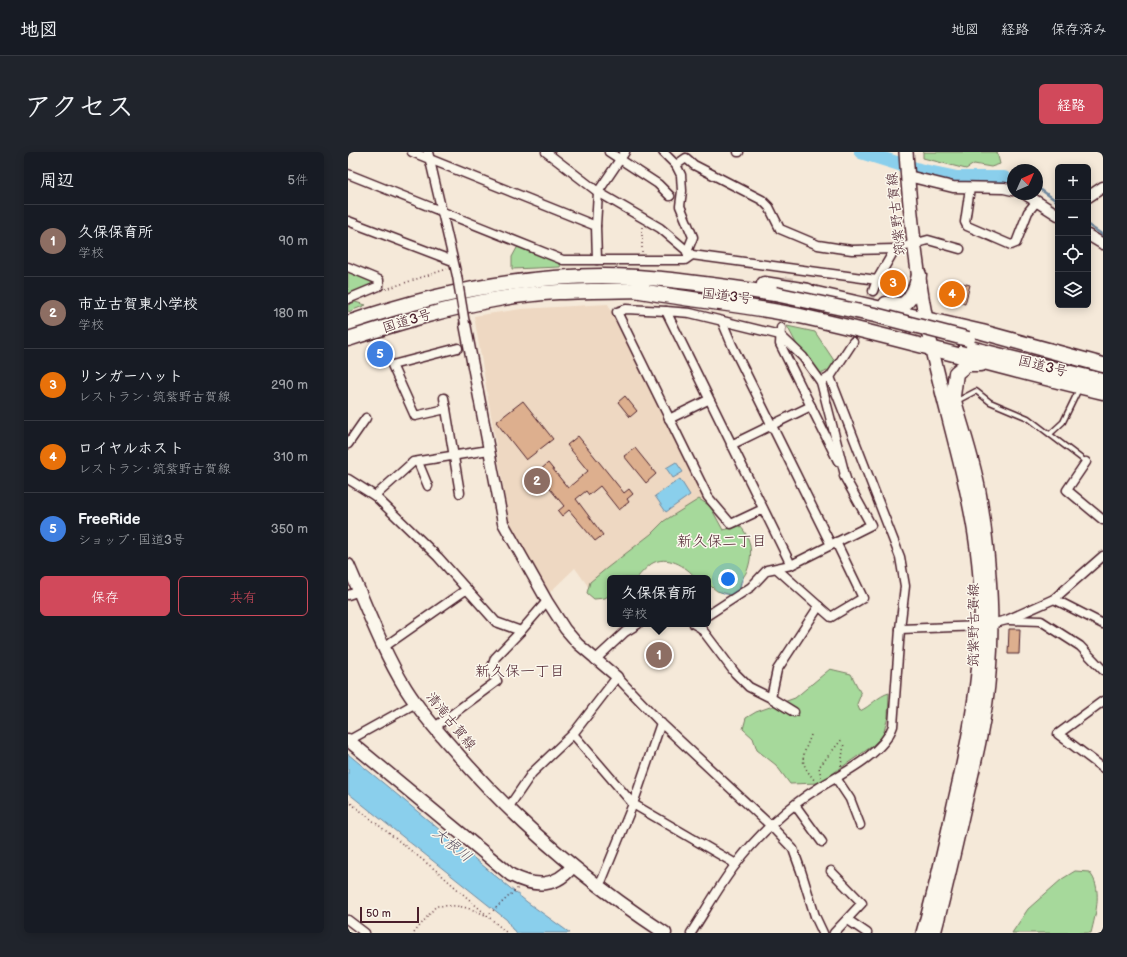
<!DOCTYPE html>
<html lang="ja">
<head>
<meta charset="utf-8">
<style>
  :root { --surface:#171b24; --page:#20242c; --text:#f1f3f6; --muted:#9ea1a6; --line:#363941; --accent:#d1495b }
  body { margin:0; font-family:"Balsamiq Sans","Klee One",sans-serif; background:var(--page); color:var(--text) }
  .controls { position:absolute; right:12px; top:12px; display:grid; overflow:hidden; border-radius:6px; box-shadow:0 2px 10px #0003 }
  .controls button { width:36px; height:36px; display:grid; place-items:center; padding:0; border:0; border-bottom:1px solid var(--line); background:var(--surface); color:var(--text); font:20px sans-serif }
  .compass { position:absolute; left:659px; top:12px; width:36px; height:36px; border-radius:50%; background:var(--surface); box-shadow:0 2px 10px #0003; rotate:45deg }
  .scale { position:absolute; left:12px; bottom:10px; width:59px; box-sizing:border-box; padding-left:4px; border:2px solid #4a1f2b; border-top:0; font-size:11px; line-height:14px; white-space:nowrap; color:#4a1f2b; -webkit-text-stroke:3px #fbf7ec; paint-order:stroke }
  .you { position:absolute; left:380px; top:427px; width:14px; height:14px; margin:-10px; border:3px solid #fff; border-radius:50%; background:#1a73e8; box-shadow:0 0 0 6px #1a73e833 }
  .badge { display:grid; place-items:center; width:26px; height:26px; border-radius:50%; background:var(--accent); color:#fff; font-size:13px; font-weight:700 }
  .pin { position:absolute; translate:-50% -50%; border:2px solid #fff; box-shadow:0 1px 4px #0006 }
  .popup { position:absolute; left:259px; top:423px; width:104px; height:52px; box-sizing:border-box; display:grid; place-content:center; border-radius:6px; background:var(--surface); filter:drop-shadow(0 1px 3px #0005); font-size:13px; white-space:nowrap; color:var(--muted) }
  .popup b { font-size:15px; color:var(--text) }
  .popup::after { content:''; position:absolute; left:50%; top:100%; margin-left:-8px; border:8px solid transparent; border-top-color:var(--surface) }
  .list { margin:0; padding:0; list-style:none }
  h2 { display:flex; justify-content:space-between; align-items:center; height:52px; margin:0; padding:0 16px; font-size:17px }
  h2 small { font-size:13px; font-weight:400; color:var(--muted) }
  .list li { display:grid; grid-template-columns:26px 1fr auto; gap:12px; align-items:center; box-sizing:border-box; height:72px; padding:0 16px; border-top:1px solid var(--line) }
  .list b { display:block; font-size:15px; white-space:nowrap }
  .list p { margin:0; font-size:13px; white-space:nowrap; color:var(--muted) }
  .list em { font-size:13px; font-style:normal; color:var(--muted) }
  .actions { display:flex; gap:8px; padding:12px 16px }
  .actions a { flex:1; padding:9px 0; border:1px solid var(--accent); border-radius:6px; text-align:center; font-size:14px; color:var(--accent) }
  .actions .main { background:var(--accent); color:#fff }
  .icon { flex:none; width:22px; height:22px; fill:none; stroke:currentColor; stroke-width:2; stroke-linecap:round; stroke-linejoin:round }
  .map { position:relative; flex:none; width:755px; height:781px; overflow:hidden; border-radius:6px }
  header { display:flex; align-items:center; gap:24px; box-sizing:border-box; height:56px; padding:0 20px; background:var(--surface); border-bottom:1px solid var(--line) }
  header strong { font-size:19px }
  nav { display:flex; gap:22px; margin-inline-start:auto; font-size:14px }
  .intro { display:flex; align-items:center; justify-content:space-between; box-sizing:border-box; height:96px; padding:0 24px }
  h1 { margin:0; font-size:28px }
  .button { padding:10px 18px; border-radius:6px; background:var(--accent); color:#fff; font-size:14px; font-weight:700 }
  main { display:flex; gap:24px; padding:0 24px }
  aside { flex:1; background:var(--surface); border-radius:6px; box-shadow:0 2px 10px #0003 }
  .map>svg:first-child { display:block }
</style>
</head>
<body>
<header>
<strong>地図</strong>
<nav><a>地図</a><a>経路</a><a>保存済み</a></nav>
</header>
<div class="intro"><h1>アクセス</h1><a class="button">経路</a></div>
<main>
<aside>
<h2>周辺<small>5件</small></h2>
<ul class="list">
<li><span class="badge" style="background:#8d6e63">1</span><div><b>久保保育所</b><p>学校</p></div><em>90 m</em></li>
<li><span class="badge" style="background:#8d6e63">2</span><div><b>市立古賀東小学校</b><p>学校</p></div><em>180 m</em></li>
<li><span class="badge" style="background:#e8710a">3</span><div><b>リンガーハット</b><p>レストラン · 筑紫野古賀線</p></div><em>290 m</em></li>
<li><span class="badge" style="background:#e8710a">4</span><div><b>ロイヤルホスト</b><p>レストラン · 筑紫野古賀線</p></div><em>310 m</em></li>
<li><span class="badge" style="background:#3f7fe0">5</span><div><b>FreeRide</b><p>ショップ · 国道3号</p></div><em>350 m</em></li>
</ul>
<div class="actions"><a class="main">保存</a><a>共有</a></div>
</aside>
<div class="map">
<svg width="755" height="781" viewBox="0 0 755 781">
  <rect width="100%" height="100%" fill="#f5e9d9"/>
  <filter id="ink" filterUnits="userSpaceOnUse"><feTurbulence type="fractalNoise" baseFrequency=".025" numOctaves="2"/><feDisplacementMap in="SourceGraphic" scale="8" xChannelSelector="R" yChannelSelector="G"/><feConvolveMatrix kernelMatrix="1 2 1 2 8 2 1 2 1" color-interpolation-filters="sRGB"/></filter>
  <g filter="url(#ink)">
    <polygon fill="#eed8c2" points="260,152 357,346 242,437 227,416 200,442 162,374 126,164 173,157"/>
    <g fill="#a6d99b" stroke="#787c63">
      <polygon points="575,0 649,0 652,12 643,15 626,12 618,17 575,6"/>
      <polygon points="170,94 214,111 212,115 164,117 164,105"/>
      <polygon points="0,118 26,129 27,134 0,143"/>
      <polygon points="7,150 18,153 0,160 0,153"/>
      <polygon points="439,174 467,180 487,210 484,216 475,221 472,221 449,193"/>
      <path d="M 351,347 L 362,354 L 375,378 L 392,374 C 404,387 405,403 399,419 C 396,425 392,428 392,436 L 383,443 L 369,439 L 360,432 L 360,426 L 348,426 C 338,414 319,402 303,412 C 298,416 293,421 289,426 L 262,426 L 262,443 L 257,446 L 246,447 L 239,441 L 242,430 L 259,416 L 303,382 L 316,369 Z"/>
      <path d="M 482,517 L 503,522 L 513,542 L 509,552 L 512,559 C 523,554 530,544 541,541 L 540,565 L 535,583 L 523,595 L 471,631 L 442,632 L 428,613 L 409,598 L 405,586 L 395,577 L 398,566 L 408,560 L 447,546 Z"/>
      <path d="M 727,719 L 741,720 C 755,735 748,761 743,781 L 664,781 L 680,757 L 714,727 Z"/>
    </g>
    <g fill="#8acfec" stroke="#70899f">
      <polygon points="328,310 335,320 325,326 318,316"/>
      <polygon points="332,327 342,343 318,360 307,344"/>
      <polygon points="0,602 179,750 222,781 169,781 164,777 159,768 0,641"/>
    </g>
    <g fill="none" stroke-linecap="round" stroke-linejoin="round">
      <g stroke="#70899f" stroke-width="2.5">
        <polyline points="656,26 665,27"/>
        <polyline points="689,35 710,50"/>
        <polyline points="740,73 755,83"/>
      </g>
      <polyline stroke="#8acfec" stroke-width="14" points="513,0 571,18 609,26 656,26"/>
    </g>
    <g fill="#ddaf8e" stroke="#4a1f2b">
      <polygon points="541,121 555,127 550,141 536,135"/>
      <polygon points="600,127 622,133 617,152 595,146"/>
      <polygon points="277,244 289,259 282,265 270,250"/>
      <polygon points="175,249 205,287 178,308 148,270"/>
      <polygon points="230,284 276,341 281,337 285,342 279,347 281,350 271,358 252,334 241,343 238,339 228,347 255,383 247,389 221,358 214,364 210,359 216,354 189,321 200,311 220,336 240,319 219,293"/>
      <polygon points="287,296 308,322 298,331 276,304"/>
      <polygon points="661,477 672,477 671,502 660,502"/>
    </g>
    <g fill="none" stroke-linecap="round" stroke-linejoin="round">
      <g stroke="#d3c1b6" stroke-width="8" stroke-dasharray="8 4" stroke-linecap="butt">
        <polyline points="433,176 441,125"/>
        <polyline points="505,190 525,139"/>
      </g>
      <g stroke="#4a1f2b" stroke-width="7">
        <g id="service">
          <polyline points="609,249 628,239 642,250 680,266 738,310"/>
          <polyline points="702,282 715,270 731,237"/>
        </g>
      </g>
      <g stroke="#4a1f2b" stroke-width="11">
        <g id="minor">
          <polyline points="64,0 248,74 249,108"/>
          <polyline points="80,0 109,124"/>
          <polyline points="198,0 250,40 312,76 344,103 529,128 547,97 580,88 612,97"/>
          <polyline points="261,0 310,32 322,44"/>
          <polyline points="315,0 328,13 333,23 334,39 332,54 345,85 339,100"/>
          <polyline points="390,0 391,0"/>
          <polyline points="328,13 338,6 346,13 414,48 421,55 432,77 470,93 489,96 504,98 547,97"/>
          <polyline points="0,22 215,108 337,108 344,103"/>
          <polyline points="622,36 617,70 619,74 663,93 668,91 680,60 689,49"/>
          <polyline points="0,69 105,109"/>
          <polyline points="248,74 250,40 277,0"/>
          <polyline points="0,115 31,128 31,134 0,147"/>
          <polyline points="525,139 529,128"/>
          <polyline points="318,159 278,157 269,160 360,345 383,372 415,357"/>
          <polyline points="374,169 384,193 483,393"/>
          <polyline points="433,176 432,192 490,309"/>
          <polyline points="482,225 505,190"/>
          <polyline points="96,246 98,257 67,264 44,213 110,196"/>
          <polyline points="98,257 112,341"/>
          <polyline points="321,267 360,248"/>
          <polyline points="0,292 18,266"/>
          <polyline points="383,293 463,254"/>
          <polyline points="70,310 80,334"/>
          <polyline points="738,310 719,338 755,368"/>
          <polyline points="0,327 27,344 90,405 148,470 173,479 199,449"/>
          <polyline points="27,344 65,310 141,298"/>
          <polyline points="443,413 318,159 342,161 432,183 455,205 473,230 498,327"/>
          <polyline points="429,417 483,465 515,446 488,390"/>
          <polyline points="0,443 12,439"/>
          <polyline points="706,447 755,472"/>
          <polyline points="360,463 403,435 419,418 443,413 523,373 496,324"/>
          <polyline points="661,468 693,469 732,494 755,518"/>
          <polyline points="346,472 353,476 387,521 401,535 423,546 429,518 471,454"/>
          <polyline points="552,477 634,474 659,468 706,447 755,404"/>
          <polyline points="36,495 119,437"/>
          <polyline points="247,508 277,480 290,472"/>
          <polyline points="423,546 446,560"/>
          <polyline points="755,549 710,582 755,616"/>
          <polyline points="87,575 149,529 143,518 147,506 173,479"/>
          <polyline points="225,582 285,652 388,712"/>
          <polyline points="2,590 5,586 68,551"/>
          <polyline points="488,626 502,647 512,673"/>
          <polyline points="447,653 474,690"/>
          <polyline points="160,656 184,621 225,582 269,525 313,571 423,674 445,697 453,719 467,764 475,781"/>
          <polyline points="483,719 514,751 486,781"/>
          <polyline points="249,735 254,728 285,652 313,571"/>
          <polyline points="0,768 17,781"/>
          <polyline points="500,768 519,781"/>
          <path d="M 343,781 C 358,758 371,734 388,712 C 409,684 442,653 472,635 C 496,621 536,601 545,574 L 552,477 L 557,434 L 552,405 L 482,225 L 473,230"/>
        </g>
      </g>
      <g stroke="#4a1f2b" stroke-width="13">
        <g id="tertiary">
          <polyline points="560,24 605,35 656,36 665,38"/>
          <polyline points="677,42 710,63"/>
          <polyline points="740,45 755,35"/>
          <polyline points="740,83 755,92"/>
          <polyline points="117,172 155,371 199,449 217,477 230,492 269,525"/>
        </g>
      </g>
      <g stroke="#4a1f2b" stroke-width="15">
        <g id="secondary">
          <path d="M 0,413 C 18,454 34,498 58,537 C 72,559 89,579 107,599 C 168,670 239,730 317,781"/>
          <path d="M 0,588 L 163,723 C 186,735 207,736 224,715"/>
        </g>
      </g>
      <g stroke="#4a1f2b" stroke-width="16">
        <g id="primary">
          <path d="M 558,0 C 562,66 570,133 584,198 C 599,264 620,329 629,396 C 641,484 626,568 606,653 C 597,696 587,739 575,781"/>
          <path d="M 586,781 C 598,736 608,691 618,646 C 628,605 638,563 641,521 C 646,463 641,404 632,346 C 627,313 615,280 606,247"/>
        </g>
      </g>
      <g stroke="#4a1f2b" stroke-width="17">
        <g id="trunk">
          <polyline points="416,132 460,139"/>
          <path d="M 287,138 C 345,149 404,153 461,166 C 560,188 656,217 755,240"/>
          <polyline points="451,138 634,180 755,213"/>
          <path d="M 538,152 L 555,153 C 565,145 568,136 571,123"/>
          <path d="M 0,171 C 93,139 190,119 289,125 C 335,128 381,135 427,142"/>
          <path d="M 0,187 C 50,171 99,156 150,147 C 198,138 247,139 296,138"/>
          <polyline points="618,195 755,229"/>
          <polyline points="605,244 608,221 619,212 633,212"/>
        </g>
      </g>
      <g stroke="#4a1f2b" stroke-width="1.5" stroke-dasharray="1 3" stroke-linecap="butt">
        <polyline points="294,100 294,75"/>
        <polyline points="38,137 99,117"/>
        <path d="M 463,583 C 454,607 450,608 467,629"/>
        <polyline points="493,614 496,591"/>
        <polyline points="473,625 471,615 495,586"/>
        <polyline points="0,649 90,720 159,781"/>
        <polyline points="139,764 170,736"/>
        <path d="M 66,781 L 88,754 C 109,753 118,754 137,763"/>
      </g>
      <use href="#service" stroke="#fbf7ec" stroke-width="4"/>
      <use href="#minor" stroke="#fbf7ec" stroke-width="8"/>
      <use href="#tertiary" stroke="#fbf7ec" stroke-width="10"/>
      <use href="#secondary" stroke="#fbf7ec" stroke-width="12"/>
      <use href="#primary" stroke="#fbf7ec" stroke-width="13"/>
      <use href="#trunk" stroke="#fbf7ec" stroke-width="14"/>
      <g stroke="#4a1f2b" stroke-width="11" stroke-linecap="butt">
        <polyline id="minor-bridge" points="109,124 117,172"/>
      </g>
      <g stroke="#4a1f2b" stroke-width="17" stroke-linecap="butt">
        <polyline id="trunk-bridge" points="427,142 527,163 620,187"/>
      </g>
      <use href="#minor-bridge" stroke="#fbf7ec" stroke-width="8"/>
      <use href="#trunk-bridge" stroke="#fbf7ec" stroke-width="14"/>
    </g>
  </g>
  <g text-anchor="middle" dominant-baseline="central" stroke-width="3" stroke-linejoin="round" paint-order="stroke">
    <g font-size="14" fill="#4a1f2b" stroke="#fbf7ec">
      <text transform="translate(548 62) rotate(-96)">筑紫野古賀線</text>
      <text transform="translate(379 144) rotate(7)">国道3号</text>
      <text transform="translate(59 169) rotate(-17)">国道3号</text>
      <text transform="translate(695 214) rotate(14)">国道3号</text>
      <text transform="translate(625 473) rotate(-90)">筑紫野古賀線</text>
      <text transform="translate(103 569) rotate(51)">清滝古賀線</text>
    </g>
    <g font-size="15" fill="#4a1f2b" stroke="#fbf7ec">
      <text x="374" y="389">新久保二丁目</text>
      <text x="172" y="519">新久保一丁目</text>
    </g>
    <g font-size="15" font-style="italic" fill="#5d5465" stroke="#fbf7ec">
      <text transform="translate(104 693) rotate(39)">大根川</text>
    </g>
  </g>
</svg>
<div class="controls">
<button>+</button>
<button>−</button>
<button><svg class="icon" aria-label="locate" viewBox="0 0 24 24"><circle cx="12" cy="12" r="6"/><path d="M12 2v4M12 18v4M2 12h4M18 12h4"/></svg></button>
<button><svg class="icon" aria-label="layers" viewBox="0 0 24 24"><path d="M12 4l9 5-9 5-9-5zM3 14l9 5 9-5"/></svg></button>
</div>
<svg class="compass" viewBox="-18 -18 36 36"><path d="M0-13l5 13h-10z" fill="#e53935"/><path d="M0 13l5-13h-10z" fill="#9ea1a6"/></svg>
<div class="scale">50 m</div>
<div class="you"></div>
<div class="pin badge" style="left:311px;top:503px;background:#8d6e63">1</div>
<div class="popup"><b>久保保育所</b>学校</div>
<div class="pin badge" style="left:189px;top:329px;background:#8d6e63">2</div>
<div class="pin badge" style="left:545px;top:131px;background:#e8710a">3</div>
<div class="pin badge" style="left:604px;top:142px;background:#e8710a">4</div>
<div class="pin badge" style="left:32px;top:202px;background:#3f7fe0">5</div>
</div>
</main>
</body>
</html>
